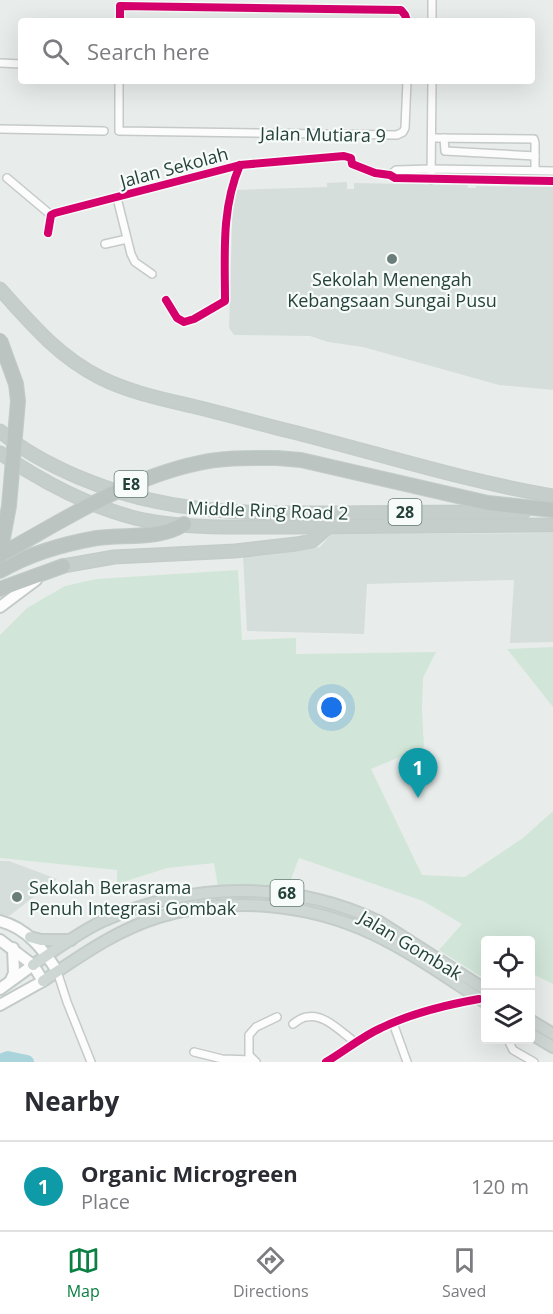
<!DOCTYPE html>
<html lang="en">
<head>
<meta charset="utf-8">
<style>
  :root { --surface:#fff; --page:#f7f7f7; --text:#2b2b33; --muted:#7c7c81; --line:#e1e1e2; --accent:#0b8043 }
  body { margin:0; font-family:"Open Sans",sans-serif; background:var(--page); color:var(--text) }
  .controls { position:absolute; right:18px; bottom:18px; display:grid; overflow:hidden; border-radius:6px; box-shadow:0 6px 24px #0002 }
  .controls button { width:54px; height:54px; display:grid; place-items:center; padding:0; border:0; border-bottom:2px solid var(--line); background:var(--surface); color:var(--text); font:30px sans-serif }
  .you { position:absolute; left:332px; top:708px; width:21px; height:21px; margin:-15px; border:4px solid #fff; border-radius:50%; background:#1a73e8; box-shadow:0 0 0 9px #1a73e833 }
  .badge { display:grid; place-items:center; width:39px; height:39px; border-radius:50%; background:var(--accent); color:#fff; font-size:20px; font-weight:700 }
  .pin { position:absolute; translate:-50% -50px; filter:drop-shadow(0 2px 3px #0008) }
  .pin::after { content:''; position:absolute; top:32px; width:21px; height:18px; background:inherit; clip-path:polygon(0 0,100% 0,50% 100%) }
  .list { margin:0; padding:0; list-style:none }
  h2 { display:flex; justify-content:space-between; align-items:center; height:78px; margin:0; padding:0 24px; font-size:26px }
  h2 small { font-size:20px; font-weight:400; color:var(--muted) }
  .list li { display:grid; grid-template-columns:39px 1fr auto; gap:18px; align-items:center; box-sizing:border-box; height:90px; padding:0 24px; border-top:2px solid var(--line) }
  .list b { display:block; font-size:22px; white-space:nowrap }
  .list p { margin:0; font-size:20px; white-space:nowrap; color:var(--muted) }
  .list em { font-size:20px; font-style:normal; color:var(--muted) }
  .icon { flex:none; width:33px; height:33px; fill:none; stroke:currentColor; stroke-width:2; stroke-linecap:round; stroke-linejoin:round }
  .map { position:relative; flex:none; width:553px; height:1062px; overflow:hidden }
  .search { position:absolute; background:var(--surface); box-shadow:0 6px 24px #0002; left:18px; right:18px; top:18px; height:66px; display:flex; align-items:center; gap:15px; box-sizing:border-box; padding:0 21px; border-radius:6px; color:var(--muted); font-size:22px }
  .sheet { height:168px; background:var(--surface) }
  nav { display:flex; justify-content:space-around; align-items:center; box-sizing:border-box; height:84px; border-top:2px solid var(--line); background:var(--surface); font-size:16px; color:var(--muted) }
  nav a { display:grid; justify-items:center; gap:3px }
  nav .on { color:var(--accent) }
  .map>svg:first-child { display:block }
</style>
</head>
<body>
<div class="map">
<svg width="553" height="1062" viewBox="0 0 553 1062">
  <rect width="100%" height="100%" fill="#e8edeb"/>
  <g fill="#d6dedb">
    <polygon points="347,182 347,189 354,189 354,183 467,185 468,188 476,188 476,186 553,187 553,390 499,385 363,347 328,342 310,336 234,335 229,328 233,190 327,187 327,183"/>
    <polygon points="553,533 553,642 510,643 514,580 367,584 364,634 247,631 243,557 320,547 331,534"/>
    <polygon points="0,861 9,861 57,879 9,916 0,915"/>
  </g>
  <g fill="#d1e6d8">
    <polygon points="238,570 242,640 296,638 296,654 436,652 423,678 422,710 424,747 371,769 422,875 465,877 523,838 553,811 553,984 533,974 531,977 530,940 486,940 485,979 439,950 462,924 423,901 299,858 287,890 254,885 218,887 214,863 167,868 117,884 117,870 0,858 0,635 27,608 65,586 96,579"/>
    <polygon points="553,647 553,707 507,649"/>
  </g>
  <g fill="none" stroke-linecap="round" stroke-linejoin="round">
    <polyline stroke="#a9d4db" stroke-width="14" points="0,1061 8,1058 27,1062"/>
    <g stroke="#c5cac8" stroke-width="10">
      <g id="minor">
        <polyline points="120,21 120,6 401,10 405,15 407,21"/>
        <polyline points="432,21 432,0"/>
        <polyline points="0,63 21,64"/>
        <polyline points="119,81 119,131 397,135 403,132 405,128 407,81"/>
        <polyline points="0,129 104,131"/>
        <polyline points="432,138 534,139 535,143 535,170"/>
        <polyline points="444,138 445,151 535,156"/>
        <polyline points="390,175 396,170 431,169 553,171"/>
        <polyline points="7,178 51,215"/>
        <polyline points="431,180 432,81"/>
        <polyline points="117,198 131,254 135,262 152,274"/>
        <polyline points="48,233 51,215 55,213 240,165 344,156 351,158 352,164 375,173 390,175 395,178 553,181"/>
        <polyline points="105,244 127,239"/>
        <path d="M 166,300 L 177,318 L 184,322 L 194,319 L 225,301 C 225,255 221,209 240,165"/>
        <polyline points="57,971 67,1002 91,1062"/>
        <polyline points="393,1023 407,1062"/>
        <path d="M 293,1024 C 297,1021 302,1017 307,1017 C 324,1013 342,1033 355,1042"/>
        <polyline points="508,1040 513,1050 534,1062"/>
        <polyline points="194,1052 222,1059 252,1060"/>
        <polyline points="256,1062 249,1055 249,1035 256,1027 277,1017"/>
        <path d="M 326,1062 C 345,1051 361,1037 381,1028 C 412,1013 445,1005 479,999"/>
      </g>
    </g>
    <g stroke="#c3cbc8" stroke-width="14">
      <g id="secondary">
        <polyline points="0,607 36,580"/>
        <path d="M 0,921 C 27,928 43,949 57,971"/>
        <polyline points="0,940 33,965 43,981 0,1005"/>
        <polyline points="11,980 14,973 13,948"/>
        <polyline points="0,989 33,965"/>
      </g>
    </g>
    <g stroke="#c3ccc9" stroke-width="14">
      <g id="primary">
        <polyline points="30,937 41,940 71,940"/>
        <path d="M 33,965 C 55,950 79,932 103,921 C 190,882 292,880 378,921 L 486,990"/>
        <path d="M 43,981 C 79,957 116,930 159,917 C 228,896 308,903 373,934 C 413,953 449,979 486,1003"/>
        <polyline points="530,1020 553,1034"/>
        <polyline points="530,1033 553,1047"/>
      </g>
    </g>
    <g stroke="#c3ccc9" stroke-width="15">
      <g id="trunk">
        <path d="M 0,289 C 31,324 59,357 101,378 C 129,392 162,399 192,406 C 225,414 257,423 289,431 C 377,453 464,481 553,496"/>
        <path d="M 0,431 C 23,451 50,465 78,477 C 170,516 249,513 346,513 C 406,512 465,512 524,512"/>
        <path d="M 0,453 C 42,482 85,505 135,518 C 179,529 242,527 289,527 C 377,527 465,525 553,525"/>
        <polyline points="63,566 114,557 235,551 296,544 312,541 328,527"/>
      </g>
    </g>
    <g stroke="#c3ccc9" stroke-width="16">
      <g id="motorway">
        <polyline points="277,458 301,460 488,503 553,510"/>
        <path d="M 0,571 C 30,553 63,544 97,538 C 126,534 159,540 184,524"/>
        <polyline points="0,589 63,566"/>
      </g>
    </g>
    <use href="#minor" stroke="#fcfcfc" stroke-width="7"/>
    <use href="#secondary" stroke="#fcfcfc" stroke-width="10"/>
    <use href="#primary" stroke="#cfd7d5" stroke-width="10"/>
    <use href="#trunk" stroke="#c6cecc" stroke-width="12"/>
    <use href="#motorway" stroke="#bcc4c2" stroke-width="14"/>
    <g stroke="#c3ccc9" stroke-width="16" stroke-linecap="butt">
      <g id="motorway-bridge">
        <polyline points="0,340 16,384 18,401 9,506 0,554"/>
        <path d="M 0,555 C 64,520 127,478 199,463 C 225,457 251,458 277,458"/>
      </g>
    </g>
    <use href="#motorway-bridge" stroke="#bcc4c2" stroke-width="14"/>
    <g stroke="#f7fbf9" stroke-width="11">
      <g id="cycleway">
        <polyline points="120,21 120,6 401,10 405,15 407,21"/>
        <polyline points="48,233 51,215 55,213 240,165 344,156 351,158 352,164 375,173 390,175 395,178 553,181"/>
        <path d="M 166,300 L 177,318 L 184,322 L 194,319 L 225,301 C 225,255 221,209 240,165"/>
        <path d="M 326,1062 C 345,1051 361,1037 381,1028 C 412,1013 445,1005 479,999"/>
      </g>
    </g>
    <use href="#cycleway" stroke="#d6006c" stroke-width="8"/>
  </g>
  <g fill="#697e78" stroke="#f7fbf9" stroke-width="2">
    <circle cx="392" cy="259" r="6"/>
    <circle cx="17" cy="897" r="6"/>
  </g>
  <g text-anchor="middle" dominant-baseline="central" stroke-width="4.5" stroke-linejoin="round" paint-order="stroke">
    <g fill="#f7fbf9" stroke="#637a73" stroke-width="1.5">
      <rect x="114.5" y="471" width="33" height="26" rx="4.5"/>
      <rect x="388.5" y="499" width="33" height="26" rx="4.5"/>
      <rect x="270.5" y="880" width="33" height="26" rx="4.5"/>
    </g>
    <g font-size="16" font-weight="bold" fill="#24423a">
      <text x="131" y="484">E8</text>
      <text x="405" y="512">28</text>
      <text x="287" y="893">68</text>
    </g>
    <g font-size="18" fill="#24423a" stroke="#f7fbf9">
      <text transform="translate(323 134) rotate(1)">Jalan Mutiara 9</text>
      <text transform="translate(174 167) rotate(-15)">Jalan Sekolah</text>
      <text transform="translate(268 510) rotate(2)">Middle Ring Road 2</text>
      <text transform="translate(411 945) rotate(31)">Jalan Gombak</text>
    </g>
    <g font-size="18" fill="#24423a" stroke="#f7fbf9">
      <text x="392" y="279">Sekolah Menengah<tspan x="392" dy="21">Kebangsaan Sungai Pusu</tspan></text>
      <text x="29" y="887" text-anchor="start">Sekolah Berasrama<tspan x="29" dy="21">Penuh Integrasi Gombak</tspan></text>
    </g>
  </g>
</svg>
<div class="controls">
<button><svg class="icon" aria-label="locate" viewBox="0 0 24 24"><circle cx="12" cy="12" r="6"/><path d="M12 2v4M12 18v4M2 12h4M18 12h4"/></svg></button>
<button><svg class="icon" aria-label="layers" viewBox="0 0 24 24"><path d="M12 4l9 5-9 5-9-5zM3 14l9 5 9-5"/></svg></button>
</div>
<div class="you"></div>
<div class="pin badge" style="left:418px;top:798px;background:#0f9aa8">1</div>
<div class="search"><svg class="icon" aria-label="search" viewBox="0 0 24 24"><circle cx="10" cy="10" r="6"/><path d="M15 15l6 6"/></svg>Search here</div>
</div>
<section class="sheet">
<h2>Nearby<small></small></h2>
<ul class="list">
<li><span class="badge" style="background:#0f9aa8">1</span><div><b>Organic Microgreen</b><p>Place</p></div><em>120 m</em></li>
</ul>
</section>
<nav>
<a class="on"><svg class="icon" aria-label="map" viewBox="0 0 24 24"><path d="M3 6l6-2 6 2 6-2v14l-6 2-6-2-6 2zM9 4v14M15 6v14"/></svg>Map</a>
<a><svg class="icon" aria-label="directions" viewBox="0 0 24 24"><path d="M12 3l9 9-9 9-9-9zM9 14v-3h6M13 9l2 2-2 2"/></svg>Directions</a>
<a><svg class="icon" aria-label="saved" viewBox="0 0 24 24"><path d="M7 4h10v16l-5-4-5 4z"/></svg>Saved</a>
</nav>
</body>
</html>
